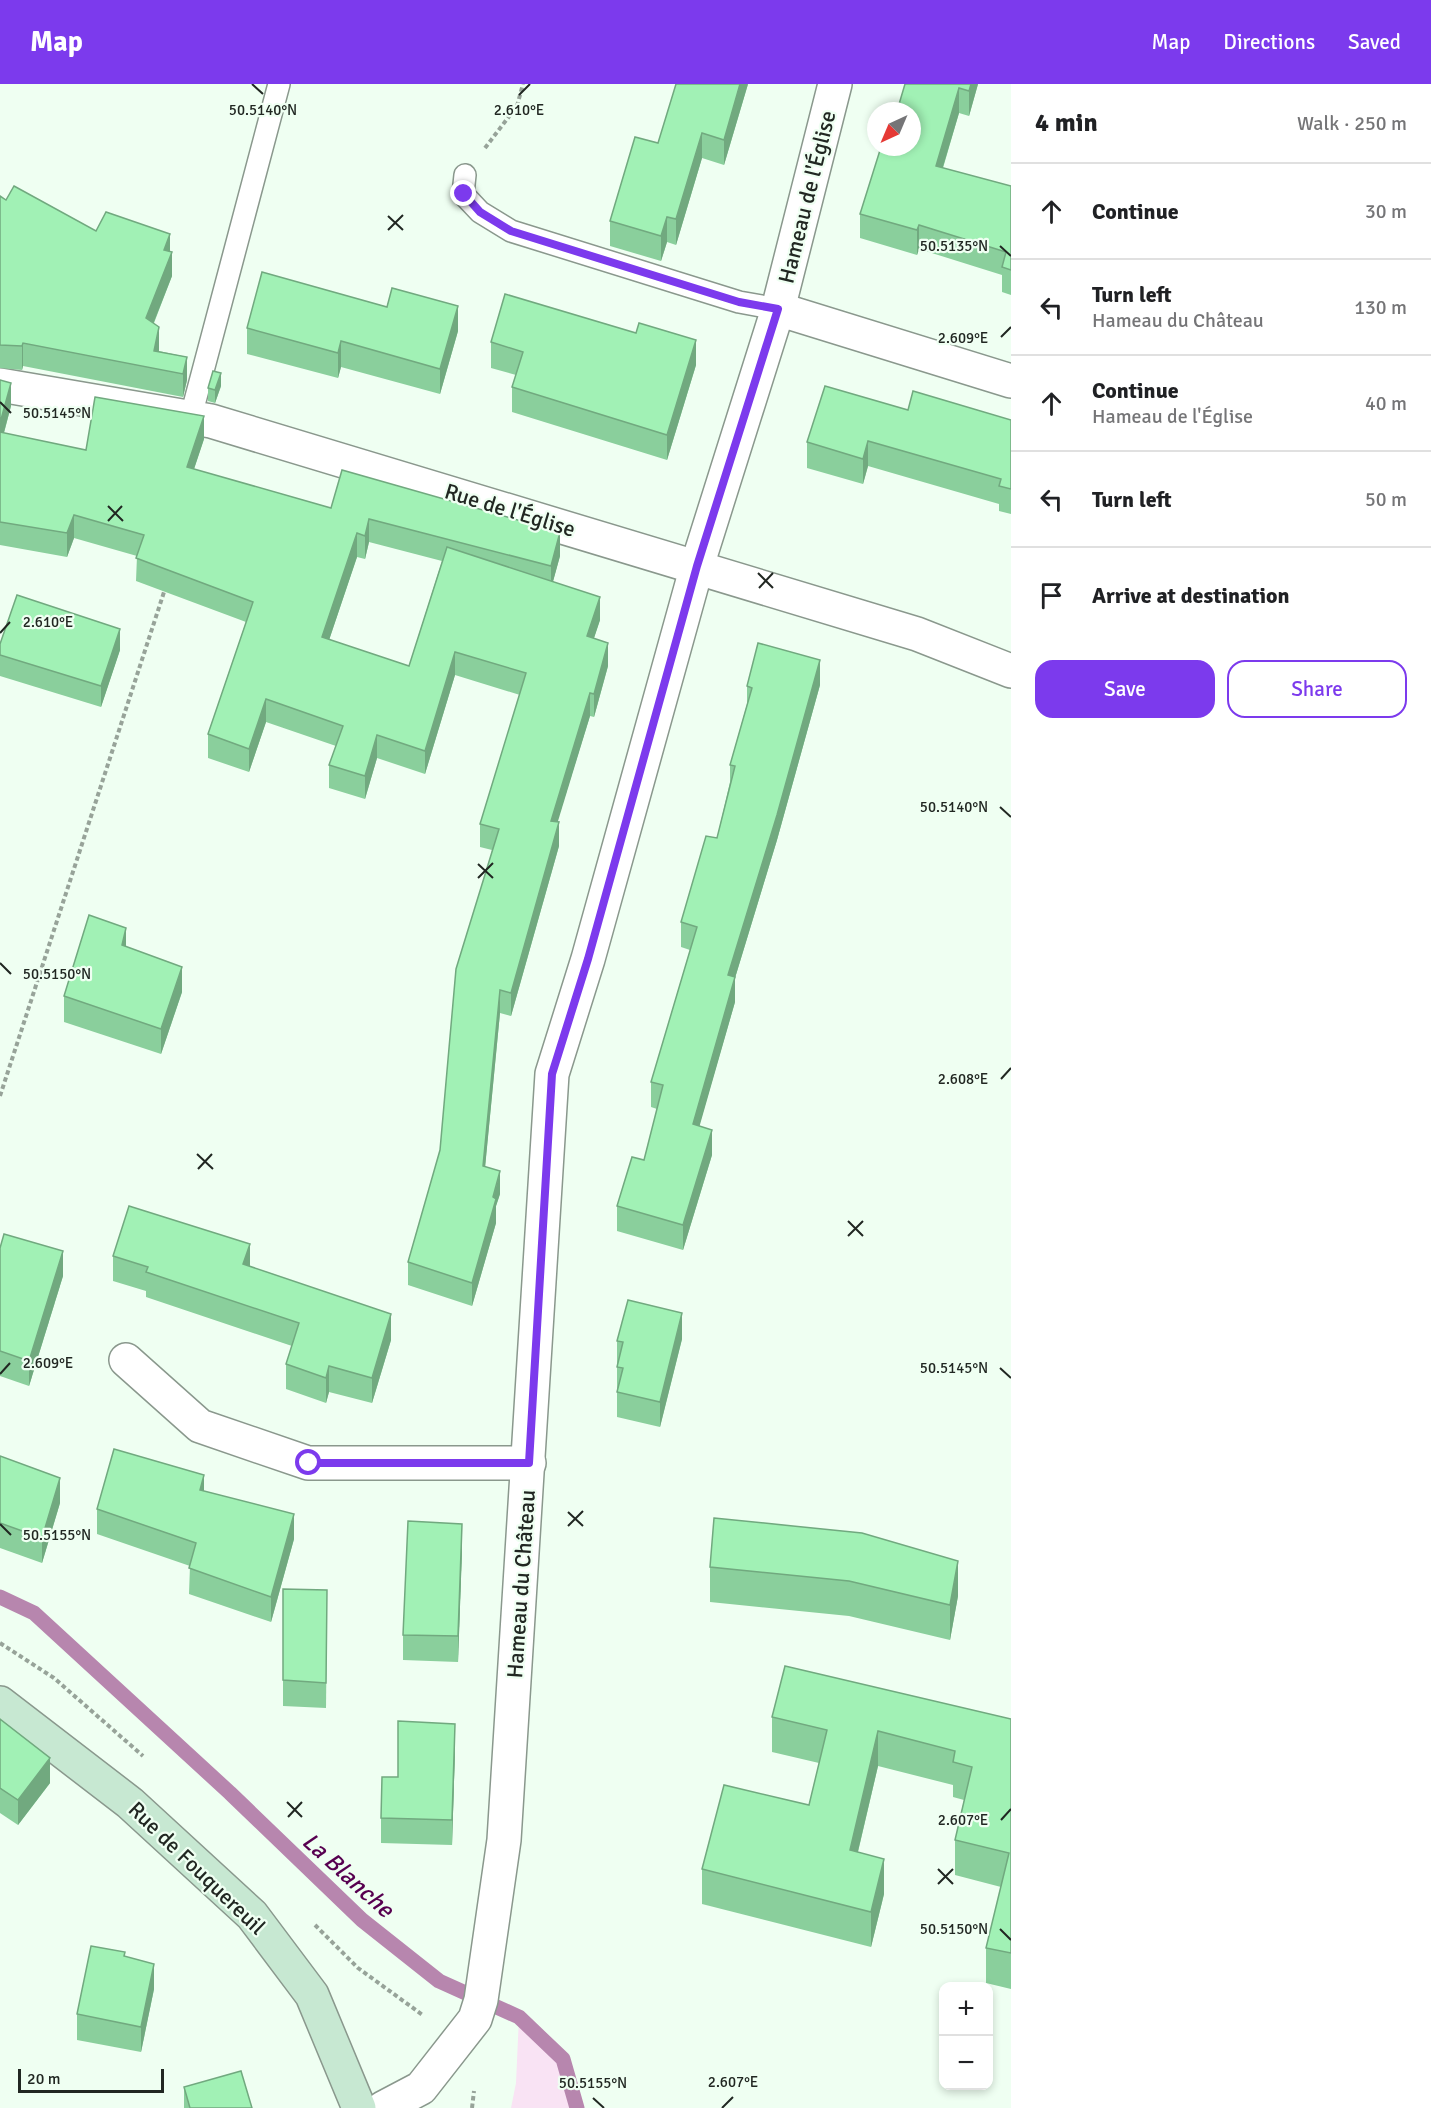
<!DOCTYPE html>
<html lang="en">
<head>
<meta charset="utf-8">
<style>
  :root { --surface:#fff; --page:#f2f2f2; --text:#202124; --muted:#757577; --line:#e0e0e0; --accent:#7c3aed }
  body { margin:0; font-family:Signika,sans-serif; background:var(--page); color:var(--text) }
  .controls { position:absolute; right:18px; bottom:18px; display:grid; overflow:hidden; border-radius:12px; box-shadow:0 3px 9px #0003 }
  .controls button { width:54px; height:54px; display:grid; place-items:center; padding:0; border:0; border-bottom:2px solid var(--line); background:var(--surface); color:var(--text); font:30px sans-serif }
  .compass { position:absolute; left:867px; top:18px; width:54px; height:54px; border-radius:50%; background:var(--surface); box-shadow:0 3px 9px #0003; rotate:224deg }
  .scale { position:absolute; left:18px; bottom:15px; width:146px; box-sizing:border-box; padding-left:6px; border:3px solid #212722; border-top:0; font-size:16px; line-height:21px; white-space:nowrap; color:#212722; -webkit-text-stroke:4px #effff2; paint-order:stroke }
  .stop { position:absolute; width:18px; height:18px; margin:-14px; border:4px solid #7c3aed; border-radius:50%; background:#fff }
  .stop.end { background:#7c3aed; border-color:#fff; box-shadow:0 2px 6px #0008 }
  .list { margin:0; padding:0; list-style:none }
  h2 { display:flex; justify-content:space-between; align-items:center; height:78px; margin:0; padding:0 24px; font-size:26px }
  h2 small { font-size:20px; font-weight:400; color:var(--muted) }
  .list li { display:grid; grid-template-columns:39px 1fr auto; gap:18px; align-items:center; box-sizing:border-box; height:96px; padding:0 24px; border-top:2px solid var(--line) }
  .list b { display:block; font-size:22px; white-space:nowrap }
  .list p { margin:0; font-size:20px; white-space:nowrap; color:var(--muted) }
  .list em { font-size:20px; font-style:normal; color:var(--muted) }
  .actions { display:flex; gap:12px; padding:18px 24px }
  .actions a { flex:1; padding:14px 0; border:2px solid var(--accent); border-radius:18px; text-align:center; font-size:21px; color:var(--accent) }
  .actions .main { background:var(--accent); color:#fff }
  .icon { flex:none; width:33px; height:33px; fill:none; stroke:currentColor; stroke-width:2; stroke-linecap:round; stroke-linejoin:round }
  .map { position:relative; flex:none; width:1011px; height:2024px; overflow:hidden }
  header { display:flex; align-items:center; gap:36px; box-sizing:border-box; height:84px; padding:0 30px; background:var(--accent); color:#fff }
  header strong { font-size:28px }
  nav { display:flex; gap:33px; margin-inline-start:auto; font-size:21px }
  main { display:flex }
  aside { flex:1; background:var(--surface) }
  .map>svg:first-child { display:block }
</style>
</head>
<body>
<header>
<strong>Map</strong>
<nav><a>Map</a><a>Directions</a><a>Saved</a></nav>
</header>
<main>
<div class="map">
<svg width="1011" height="2024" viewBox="0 0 1011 2024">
  <rect width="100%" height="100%" fill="#effff2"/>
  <polygon fill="#f9e3f4" points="519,1933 563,1975 577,2024 511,2024 516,1999"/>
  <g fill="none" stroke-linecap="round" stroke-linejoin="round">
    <polyline stroke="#b786ae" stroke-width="15" points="0,1513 34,1529 230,1709 362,1836 439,1897 519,1933 563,1975 577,2024"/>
    <g stroke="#8a988d" stroke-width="24">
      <g id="lane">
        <polyline points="465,91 463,110 480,128 511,147 739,218 778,225"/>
        <polyline points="191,332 279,0"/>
      </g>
    </g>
    <g stroke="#8a988d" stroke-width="36">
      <g id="street">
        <polyline points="778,225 1011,297"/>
        <polyline points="0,301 211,337 917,550 1011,587"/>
        <polyline points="126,1276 200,1342 308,1379 529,1379"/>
        <polyline points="383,2024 421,2004 475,1935 481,1916 504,1756 552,990 588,875 697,482 778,225 835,0"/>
      </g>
    </g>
    <g stroke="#8a988d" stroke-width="36">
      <polyline id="secondary" points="0,1619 130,1719 252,1831 312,1911 359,2024"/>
    </g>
    <g stroke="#97a399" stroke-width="4" stroke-dasharray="4.5 3" stroke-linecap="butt">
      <polyline points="485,64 517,22 523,0"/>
      <polyline points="0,1012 165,505"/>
      <polyline points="0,1559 54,1594 143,1672"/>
      <polyline points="315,1841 358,1884 424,1932"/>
      <polyline points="472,2024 474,2007"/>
    </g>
    <use href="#lane" stroke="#fff" stroke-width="21"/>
    <use href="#street" stroke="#fff" stroke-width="33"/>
    <use href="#secondary" stroke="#c7e8d2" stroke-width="33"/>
  </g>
  <g fill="#8acf9c" fill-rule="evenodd">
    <polygon points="748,0 724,81 702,74 676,161 667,158 661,177 610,162 610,137 658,59"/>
    <polygon points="905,0 978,0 969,32 959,29 943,84 1011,102 1011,211 1002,208 1002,191 919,165 917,171 860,154 860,130 912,63"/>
    <polygon points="0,112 6,116 96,147 170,168 172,192 154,239 159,267 187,273 187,296 183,313 23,282 22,286 0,284"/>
    <polygon points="387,223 458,247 440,310 341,283 338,294 247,270 247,244"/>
    <polygon points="491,258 696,281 667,376 512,328 512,303 516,291 491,284"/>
    <path d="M 0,296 L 11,322 L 4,349 L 86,366 L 204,355 L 194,385 L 331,424 L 560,472 L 553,497 L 600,536 L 594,554 L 608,582 L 594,633 L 590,632 L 557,738 L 559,762 L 511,932 L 500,929 L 485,1083 L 500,1110 L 496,1122 L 496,1139 L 472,1222 L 408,1201 L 408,1178 L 440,1066 L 492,766 L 480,763 L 480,740 L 520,611 L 455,591 L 425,690 L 377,674 L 365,715 L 329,704 L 329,681 L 336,662 L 266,638 L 249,688 L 208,674 L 208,650 L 246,538 L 136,497 L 137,472 L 74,454 L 67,473 L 0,461 ZM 369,458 L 442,477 L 409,582 L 329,556 L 357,473 L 365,475 Z"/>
    <polygon points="221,302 215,319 208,317 208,304"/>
    <polygon points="908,326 1011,336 1011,430 999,427 999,420 868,382 863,400 807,384 807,358"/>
    <polygon points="0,560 120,566 101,623 0,592"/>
    <polygon points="820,601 777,756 735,894 735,918 699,1042 712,1071 683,1166 617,1147 617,1122 644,1076 657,1025 651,1023 651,998 690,866 681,863 681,838 717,754 730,698 730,681 747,620 747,602"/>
    <polygon points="182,908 161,970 64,938 64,912"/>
    <polygon points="0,1164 63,1192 29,1302 0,1292"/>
    <polygon points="113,1172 250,1182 391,1256 372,1319 329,1308 326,1319 286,1305 286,1280 292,1262 146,1213 146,1207 113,1197"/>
    <polygon points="682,1255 660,1343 617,1333 617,1257"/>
    <polygon points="0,1372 60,1419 42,1479 0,1464"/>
    <polygon points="204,1407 294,1455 271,1538 189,1510 190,1482 97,1450 97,1425"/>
    <polygon points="862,1449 958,1512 950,1556 849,1532 710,1518 710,1483"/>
    <polygon points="462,1466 458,1578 403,1576 403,1551"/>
    <polygon points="283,1505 327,1531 326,1624 283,1622"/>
    <polygon points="772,1633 1011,1635 1011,1905 986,1899 986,1864 1001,1803 955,1791 955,1756 964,1716 953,1713 953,1701 878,1682 858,1768 884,1810 871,1863 702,1820 702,1785 809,1721 819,1679 772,1668"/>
    <polygon points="0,1635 50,1699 18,1741 0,1729"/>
    <polygon points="455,1665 452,1761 381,1759 381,1734"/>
    <polygon points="125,1872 154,1905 141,1968 77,1956 77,1930"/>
    <polygon points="184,2003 252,2024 184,2024"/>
  </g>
  <g fill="#71a97f">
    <polygon points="740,0 748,0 724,81 724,56"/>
    <polygon points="971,0 978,0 969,32 969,7"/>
    <polygon points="959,4 959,29 936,106 936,82"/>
    <polygon points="702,49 702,74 676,161 676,135"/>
    <polygon points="667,133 667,158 661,177 661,152"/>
    <polygon points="919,141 919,165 917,171 917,146"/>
    <polygon points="170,150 170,173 164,166"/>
    <polygon points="172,168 172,192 146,258 146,234"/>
    <polygon points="458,222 458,247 440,310 440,285"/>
    <polygon points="159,243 159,266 155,285 154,267"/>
    <polygon points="696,256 696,281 667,376 667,351"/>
    <polygon points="341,257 341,283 338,294 338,269"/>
    <polygon points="23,259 23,282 22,286 22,262"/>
    <polygon points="187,273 187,296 183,313 183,290"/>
    <polygon points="221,289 221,302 215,319 215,306"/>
    <polygon points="11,299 11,322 0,363 0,339"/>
    <polygon points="204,332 204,355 187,406 187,383"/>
    <polygon points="868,357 868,382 863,400 863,375"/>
    <polygon points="74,431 74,454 67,473 67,449"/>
    <polygon points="369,435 369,458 365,475 365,452"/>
    <polygon points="560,448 560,472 551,505 551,482"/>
    <polygon points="357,449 357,473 322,577 322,553"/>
    <polygon points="600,513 600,536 587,575 587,552"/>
    <polygon points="120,545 120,566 101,623 101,602"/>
    <polygon points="608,559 608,582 594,633 594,610"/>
    <polygon points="455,568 455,591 425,690 425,667"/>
    <polygon points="820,576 820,601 777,756 735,894 735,918 693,1065 693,1040 728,891"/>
    <polygon points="590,609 590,632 551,760 551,737"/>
    <polygon points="266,615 266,638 249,688 249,665"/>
    <polygon points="377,651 377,674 365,715 365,692"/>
    <polygon points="559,738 559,762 511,932 511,909"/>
    <polygon points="126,844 126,869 122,861"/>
    <polygon points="182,883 182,908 161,970 161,945"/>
    <polygon points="500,906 500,929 483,1105 483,1082"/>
    <polygon points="712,1046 712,1071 683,1166 683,1141"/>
    <polygon points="500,1087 500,1110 496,1122 496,1139 472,1222 472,1199"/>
    <polygon points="250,1160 250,1185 243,1180"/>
    <polygon points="63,1167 63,1192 29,1302 29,1277"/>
    <polygon points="682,1229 682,1255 660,1343 660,1318"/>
    <polygon points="391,1230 391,1256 372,1319 372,1294"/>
    <polygon points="329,1282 329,1308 326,1319 326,1294"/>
    <polygon points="204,1391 204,1417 200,1406"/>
    <polygon points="60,1394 60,1419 42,1479 42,1454"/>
    <polygon points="294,1430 294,1455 271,1538 271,1513"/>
    <polygon points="462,1440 462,1466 458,1578 458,1552"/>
    <polygon points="958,1477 958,1512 950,1556 950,1521"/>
    <polygon points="455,1640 455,1665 452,1761 452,1736"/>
    <polygon points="878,1647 878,1682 850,1801 850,1766"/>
    <polygon points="50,1674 50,1699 18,1741 18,1716"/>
    <polygon points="884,1775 884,1810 871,1863 871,1828"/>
    <polygon points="154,1880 154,1905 141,1968 141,1943"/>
  </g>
  <g fill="#a1f1b5" stroke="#71a97f" stroke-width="1.5">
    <polygon points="676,0 740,0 724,56 702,49 676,135 667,133 661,152 610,137 635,53 658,59"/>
    <polygon points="905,0 971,0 969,7 959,4 936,82 1011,102 1011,186 1002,183 1006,168 919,141 917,146 860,130 881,63 912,63 912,27 897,27"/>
    <polygon points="14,102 96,147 106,128 170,150 164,166 172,168 146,234 159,243 154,267 187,273 183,290 23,259 22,262 0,261 0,112 6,116"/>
    <polygon points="262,188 387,223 392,204 458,222 440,285 341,257 338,269 247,244"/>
    <polygon points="505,210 636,249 639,239 696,256 667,351 512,303 523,268 491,258"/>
    <polygon points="213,287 221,289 215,306 208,304"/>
    <polygon points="0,296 11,299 0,339"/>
    <polygon points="825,302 908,326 913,307 1011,336 1011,405 999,402 1001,395 868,357 863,375 807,358"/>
    <polygon points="95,313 204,332 187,383 331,424 342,386 560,448 551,482 369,435 365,452 357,449 322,553 409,582 447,463 600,513 587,552 608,559 594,610 590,609 551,737 559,738 511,909 500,906 483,1082 500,1087 493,1113 496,1115 472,1199 408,1178 440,1066 456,885 499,745 480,740 526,589 455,568 425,667 377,651 365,692 329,681 343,642 266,615 249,665 208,650 253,518 136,474 144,451 74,431 67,449 0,438 0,348 86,366"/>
    <polygon points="17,511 120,545 101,602 0,571 0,560"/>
    <polygon points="758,559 820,576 777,731 728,891 735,893 693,1040 712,1046 683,1141 617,1122 632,1073 644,1076 663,1001 651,998 697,843 681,838 706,752 717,754 735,682 730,681 752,604 747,602"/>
    <polygon points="89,831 126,844 122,861 182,883 161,945 64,912"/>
    <polygon points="129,1122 250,1160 243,1180 391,1230 372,1294 329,1282 326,1294 286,1280 299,1239 146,1188 148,1183 113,1172"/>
    <polygon points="4,1150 63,1167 29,1277 0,1267 0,1164"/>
    <polygon points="628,1216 682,1229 660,1318 617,1308 623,1284 617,1283 623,1258 617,1257"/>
    <polygon points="114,1365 204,1391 200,1406 294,1430 271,1513 189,1484 196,1459 97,1425"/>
    <polygon points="0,1372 60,1394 42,1454 0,1439"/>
    <polygon points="714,1434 862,1449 958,1477 950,1521 849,1497 710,1483"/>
    <polygon points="408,1437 462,1440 458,1552 403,1551"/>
    <polygon points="283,1505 327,1506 326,1599 283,1596"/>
    <polygon points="785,1582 1011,1635 1011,1869 986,1864 1009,1769 955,1756 972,1683 953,1678 955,1667 878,1647 850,1766 884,1775 871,1828 702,1785 724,1701 809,1721 827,1646 772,1633"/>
    <polygon points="0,1635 50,1674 18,1716 0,1704"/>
    <polygon points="398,1637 455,1640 452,1736 381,1734 382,1693 398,1693"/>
    <polygon points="91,1862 125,1868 124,1872 154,1880 141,1943 77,1930"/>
    <polygon points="241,1987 252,2024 190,2024 184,2003"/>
  </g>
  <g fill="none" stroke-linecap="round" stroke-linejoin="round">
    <polyline stroke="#7c3aed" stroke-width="8" points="309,1379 529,1379 552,990 588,875 697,482 778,225 739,218 511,147 480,128 464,110"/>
  </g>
  <path fill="none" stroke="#212722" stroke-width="2" d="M 252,0 L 263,10M 519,11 L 530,0M 388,132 L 403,146M 388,146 L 403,131M 1000,162 L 1011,172M 1001,253 L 1011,243M 0,318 L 11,329M 108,422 L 123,437M 108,437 L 122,422M 758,489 L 773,504M 759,504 L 773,489M 0,549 L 10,538M 1000,723 L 1011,733M 478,780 L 493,794M 478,794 L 493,779M 0,879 L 11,890M 1001,995 L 1011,984M 197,1070 L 213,1085M 198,1085 L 212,1070M 848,1137 L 863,1152M 848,1152 L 863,1137M 1000,1284 L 1011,1294M 0,1290 L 10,1279M 568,1428 L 583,1442M 0,1440 L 11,1451M 568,1442 L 583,1427M 287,1718 L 302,1733M 288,1733 L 302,1718M 1001,1736 L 1011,1725M 938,1785 L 953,1800M 938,1800 L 953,1785M 1000,1845 L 1011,1856M 593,2014 L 604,2024M 722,2024 L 733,2013"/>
  <g text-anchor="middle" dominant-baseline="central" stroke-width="4.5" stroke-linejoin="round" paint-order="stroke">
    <g font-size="22" fill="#212722" stroke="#effff2">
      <text transform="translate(807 113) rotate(-76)">Hameau de l'Église</text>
      <text transform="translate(510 426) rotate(17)">Rue de l'Église</text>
      <text transform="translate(521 1500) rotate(-86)">Hameau du Château</text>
      <text transform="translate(197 1784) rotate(44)">Rue de Fouquereuil</text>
    </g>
    <g font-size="24" font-style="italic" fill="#570050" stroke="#effff2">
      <text transform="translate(348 1791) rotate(42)">La Blanche</text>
    </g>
  </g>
  <g font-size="15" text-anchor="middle" fill="#212722" stroke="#effff2" stroke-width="4.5" stroke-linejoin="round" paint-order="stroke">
    <text x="263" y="31">50.5140°N</text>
    <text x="519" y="31">2.610°E</text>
    <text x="954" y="167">50.5135°N</text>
    <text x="963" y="259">2.609°E</text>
    <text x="57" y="334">50.5145°N</text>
    <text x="48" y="543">2.610°E</text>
    <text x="954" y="728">50.5140°N</text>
    <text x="57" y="895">50.5150°N</text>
    <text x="963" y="1000">2.608°E</text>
    <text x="48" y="1284">2.609°E</text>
    <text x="954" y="1289">50.5145°N</text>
    <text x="57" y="1456">50.5155°N</text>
    <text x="963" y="1741">2.607°E</text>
    <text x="954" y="1850">50.5150°N</text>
    <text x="733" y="2003">2.607°E</text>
    <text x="593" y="2004">50.5155°N</text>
  </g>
</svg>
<div class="controls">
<button>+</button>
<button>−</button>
</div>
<svg class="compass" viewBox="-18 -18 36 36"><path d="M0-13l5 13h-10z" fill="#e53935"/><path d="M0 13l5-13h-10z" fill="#757577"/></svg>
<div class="scale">20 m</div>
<div class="stop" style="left:309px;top:1379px"></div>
<div class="stop end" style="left:464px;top:110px"></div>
</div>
<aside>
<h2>4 min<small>Walk · 250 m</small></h2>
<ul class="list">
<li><svg class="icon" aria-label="ahead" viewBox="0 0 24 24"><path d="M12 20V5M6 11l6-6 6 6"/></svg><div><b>Continue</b></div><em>30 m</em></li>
<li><svg class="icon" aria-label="left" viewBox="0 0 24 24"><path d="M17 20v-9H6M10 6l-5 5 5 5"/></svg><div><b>Turn left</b><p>Hameau du Château</p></div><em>130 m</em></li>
<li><svg class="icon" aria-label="ahead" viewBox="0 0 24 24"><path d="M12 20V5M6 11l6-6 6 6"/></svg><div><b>Continue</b><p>Hameau de l'Église</p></div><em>40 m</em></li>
<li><svg class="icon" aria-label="left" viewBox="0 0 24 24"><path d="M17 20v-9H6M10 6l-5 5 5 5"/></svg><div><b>Turn left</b></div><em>50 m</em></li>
<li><svg class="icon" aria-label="arrive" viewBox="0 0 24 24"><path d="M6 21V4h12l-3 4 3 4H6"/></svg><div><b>Arrive at destination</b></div></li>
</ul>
<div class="actions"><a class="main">Save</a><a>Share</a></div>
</aside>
</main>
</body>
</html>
